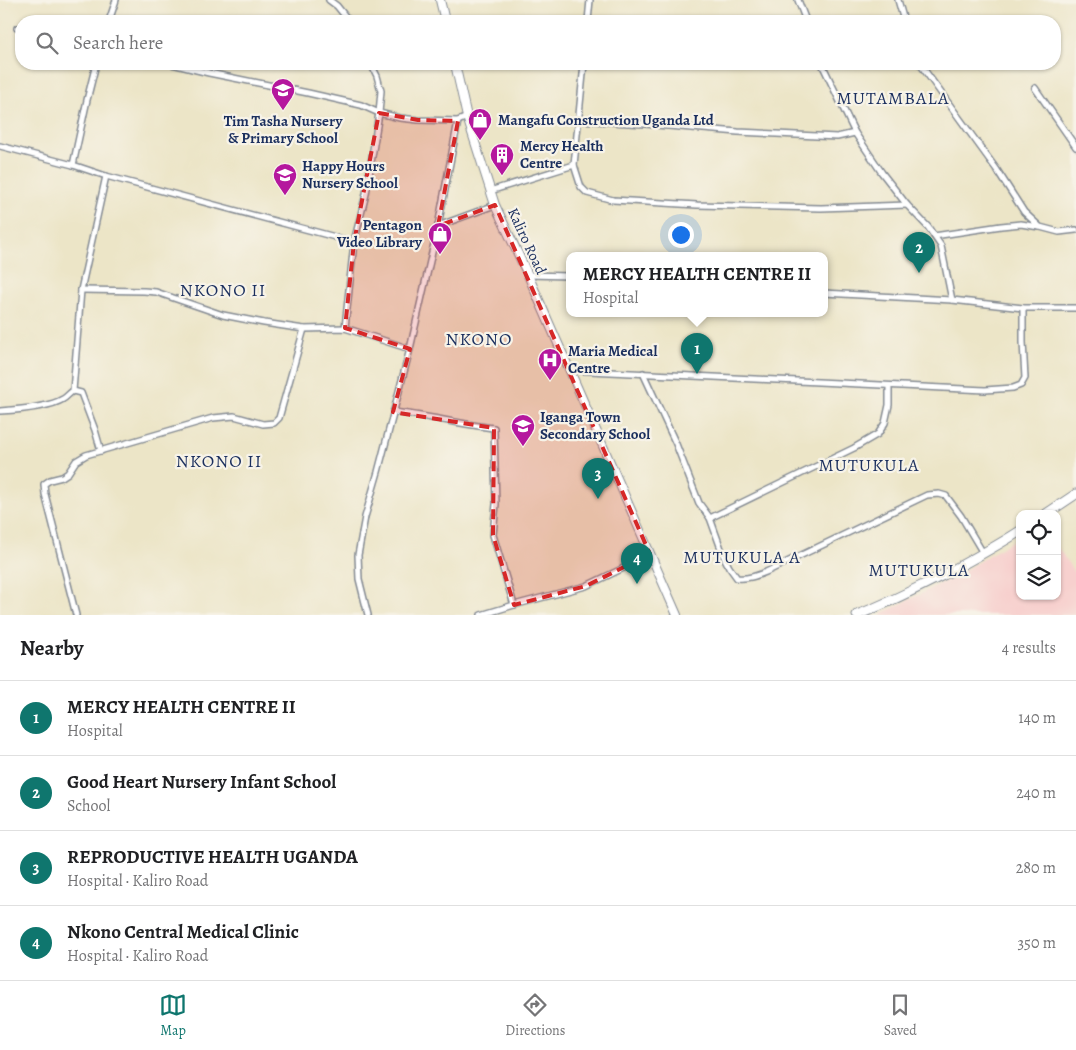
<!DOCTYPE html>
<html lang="en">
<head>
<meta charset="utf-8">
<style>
  :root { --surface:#fff; --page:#f2f2f2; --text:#202124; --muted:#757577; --line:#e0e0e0; --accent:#0f766e }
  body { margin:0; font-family:Alegreya,serif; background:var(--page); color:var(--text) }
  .controls { position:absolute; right:15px; bottom:15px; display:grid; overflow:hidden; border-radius:10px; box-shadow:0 1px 4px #0004 }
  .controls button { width:45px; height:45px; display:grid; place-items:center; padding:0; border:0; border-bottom:1px solid var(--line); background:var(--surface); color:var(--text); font:25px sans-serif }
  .you { position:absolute; left:680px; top:234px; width:18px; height:18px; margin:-12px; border:4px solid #fff; border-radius:50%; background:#1a73e8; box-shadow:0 0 0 8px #1a73e833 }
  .badge { display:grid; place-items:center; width:32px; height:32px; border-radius:50%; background:var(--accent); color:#fff; font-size:16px; font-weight:700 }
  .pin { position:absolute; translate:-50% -41px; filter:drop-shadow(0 1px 2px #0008) }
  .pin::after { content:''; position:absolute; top:26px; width:18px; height:15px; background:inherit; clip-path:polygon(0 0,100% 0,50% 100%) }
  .popup { position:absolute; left:566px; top:252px; width:262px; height:65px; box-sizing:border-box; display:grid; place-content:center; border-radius:10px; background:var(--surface); filter:drop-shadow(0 1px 4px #0005); font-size:16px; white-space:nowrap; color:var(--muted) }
  .popup b { font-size:19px; color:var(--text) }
  .popup::after { content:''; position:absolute; left:50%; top:100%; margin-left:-10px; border:10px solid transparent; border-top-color:var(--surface) }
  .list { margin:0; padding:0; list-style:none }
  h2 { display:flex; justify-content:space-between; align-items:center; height:65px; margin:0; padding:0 20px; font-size:21px }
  h2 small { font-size:16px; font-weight:400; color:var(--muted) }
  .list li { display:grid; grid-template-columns:32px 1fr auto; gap:15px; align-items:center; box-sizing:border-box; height:75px; padding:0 20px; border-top:1px solid var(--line) }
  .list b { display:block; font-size:19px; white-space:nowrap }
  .list p { margin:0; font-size:16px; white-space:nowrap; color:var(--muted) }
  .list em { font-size:16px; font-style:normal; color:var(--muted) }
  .icon { flex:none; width:28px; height:28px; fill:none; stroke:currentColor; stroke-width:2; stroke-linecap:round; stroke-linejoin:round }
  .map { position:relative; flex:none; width:1076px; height:615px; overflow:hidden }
  .search { position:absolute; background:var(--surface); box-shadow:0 1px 4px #0004; left:15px; right:15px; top:15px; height:55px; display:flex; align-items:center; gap:12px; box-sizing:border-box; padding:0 18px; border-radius:20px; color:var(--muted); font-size:19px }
  .sheet { height:365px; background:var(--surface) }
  nav { display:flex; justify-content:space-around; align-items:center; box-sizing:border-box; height:70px; border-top:1px solid var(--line); background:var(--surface); font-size:14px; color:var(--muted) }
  nav a { display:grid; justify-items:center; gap:2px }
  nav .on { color:var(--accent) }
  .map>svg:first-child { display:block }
</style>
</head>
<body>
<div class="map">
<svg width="1076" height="615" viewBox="0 0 1076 615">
  <rect width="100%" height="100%" fill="#f7f3e8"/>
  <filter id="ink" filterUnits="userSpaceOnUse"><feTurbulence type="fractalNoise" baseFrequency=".02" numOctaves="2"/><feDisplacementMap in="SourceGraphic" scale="10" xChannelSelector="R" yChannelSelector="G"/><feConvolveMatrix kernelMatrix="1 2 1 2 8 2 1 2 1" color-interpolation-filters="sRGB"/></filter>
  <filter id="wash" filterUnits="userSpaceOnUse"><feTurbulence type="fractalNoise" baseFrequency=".0096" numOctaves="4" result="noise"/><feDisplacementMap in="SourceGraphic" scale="20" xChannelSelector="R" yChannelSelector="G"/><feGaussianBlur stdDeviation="1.12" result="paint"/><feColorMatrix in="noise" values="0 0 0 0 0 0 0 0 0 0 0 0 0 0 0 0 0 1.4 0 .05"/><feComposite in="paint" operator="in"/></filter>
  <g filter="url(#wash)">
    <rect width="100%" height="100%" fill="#ece5c7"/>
    <polygon fill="#f7d0ce" points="1020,536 1020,596 1057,596 1057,546 1076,575 1076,615 879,615 957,575"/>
  </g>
  <g filter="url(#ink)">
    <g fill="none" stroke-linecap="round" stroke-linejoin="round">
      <g stroke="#848a92" stroke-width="8">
        <g id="minor">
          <polyline points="329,0 337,6 349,21"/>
          <polyline points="798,0 806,21"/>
          <polyline points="898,0 904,21"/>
          <polyline points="109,21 116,0"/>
          <polyline points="588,21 590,0"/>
          <polyline points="17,28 21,29"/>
          <polyline points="96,64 87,100 73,165 106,176 354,242"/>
          <polyline points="172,64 209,73 308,93 361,105 379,113 400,118 418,120 458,121 467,117"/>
          <polyline points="584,64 574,165 581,187 587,193 613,200 697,205 821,208 907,205"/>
          <polyline points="822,64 855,133 882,173 907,205 928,227 941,246 952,300"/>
          <polyline points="920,64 997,170 1024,212 1040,227 1059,232 1076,230"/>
          <polyline points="1035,88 1076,147"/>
          <polyline points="579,120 645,124 738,132 837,137 855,133"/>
          <polyline points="0,146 73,165"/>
          <polyline points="490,191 574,165"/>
          <polyline points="438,226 495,205"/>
          <polyline points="934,236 1001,226 1021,224 1039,227"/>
          <polyline points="528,275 570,276"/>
          <polyline points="81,290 144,291 156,292 223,315 264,323 304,329 345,328 410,349"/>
          <polyline points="824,293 952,300 1023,308 1076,308"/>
          <polyline points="345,328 354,242 366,194 379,113 381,91 377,76 371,64"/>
          <polyline points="569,370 985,390 1013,388 1021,385 1025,378 1023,342 1023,308"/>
          <polyline points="643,373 676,444 699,503 710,518 854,448 878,434 885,423 889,405 889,386"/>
          <polyline points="73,391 81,393 95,430 101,451"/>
          <path d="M 0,411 C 16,410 50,407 63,399 C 67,397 69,393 73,391 L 81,290 L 106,176"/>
          <path d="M 393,412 C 427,416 460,424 494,428 L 496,504 L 493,535 L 514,605"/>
          <path d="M 710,518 L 724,557 L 729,567 L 737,578 C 748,579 756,576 766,572 L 927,495 L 939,494 L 946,496 L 961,516 L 983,553"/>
          <polyline points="76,615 45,494 44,484 50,480 62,477 68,473 76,461 86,455 213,418 234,416 263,424 274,423 279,418 304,329"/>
          <polyline points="368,615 359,579 358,555 365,517 378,472 410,349 438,226 458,121"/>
          <polyline points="481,615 514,605 586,586 632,564 650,554"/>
        </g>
      </g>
      <g stroke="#848a92" stroke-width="10">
        <g id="secondary">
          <polyline points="440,0 445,21"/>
          <polyline points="455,64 467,117 495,205 528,275 677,615"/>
        </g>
      </g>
      <g stroke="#848a92" stroke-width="11">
        <g id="primary">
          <polyline points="1046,514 1076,494"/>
          <path d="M 857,615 C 889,603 919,587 949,572 C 973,559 997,546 1020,531"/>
        </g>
      </g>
      <use href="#minor" stroke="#fff" stroke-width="5"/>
      <use href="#secondary" stroke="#fff" stroke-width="8"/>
      <use href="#primary" stroke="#fff" stroke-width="9"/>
    </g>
  </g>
  <path fill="#d62828" fill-opacity="0.2" stroke="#d62828" stroke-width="4" stroke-dasharray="10 6" stroke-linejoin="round" d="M 379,113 L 418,120 L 458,121 L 438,226 L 495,205 L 650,554 L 586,586 L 514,605 L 493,535 L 494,428 L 393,412 L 410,349 L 345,328 L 354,242 Z"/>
  <defs>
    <g id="school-pin" transform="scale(1.25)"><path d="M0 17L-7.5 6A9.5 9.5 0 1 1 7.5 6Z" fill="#b5179e" stroke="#f7f3e8"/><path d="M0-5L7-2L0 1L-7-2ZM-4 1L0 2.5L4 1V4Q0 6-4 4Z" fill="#fff"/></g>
    <g id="shop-pin" transform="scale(1.25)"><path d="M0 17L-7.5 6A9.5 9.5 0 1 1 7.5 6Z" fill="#b5179e" stroke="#f7f3e8"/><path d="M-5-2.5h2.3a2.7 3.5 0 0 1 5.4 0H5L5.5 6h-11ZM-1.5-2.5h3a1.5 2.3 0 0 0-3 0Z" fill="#fff"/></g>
    <g id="building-pin" transform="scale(1.25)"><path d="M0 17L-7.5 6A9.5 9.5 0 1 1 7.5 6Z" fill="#b5179e" stroke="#f7f3e8"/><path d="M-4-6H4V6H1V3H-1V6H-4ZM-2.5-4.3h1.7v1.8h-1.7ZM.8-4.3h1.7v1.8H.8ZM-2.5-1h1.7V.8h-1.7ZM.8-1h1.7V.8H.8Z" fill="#fff"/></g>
    <g id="hospital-pin" transform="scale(1.25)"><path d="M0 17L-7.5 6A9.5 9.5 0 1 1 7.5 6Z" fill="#b5179e" stroke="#f7f3e8"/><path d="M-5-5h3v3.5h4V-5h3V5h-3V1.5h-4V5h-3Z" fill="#fff"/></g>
  </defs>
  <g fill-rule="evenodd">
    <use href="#school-pin" x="283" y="90"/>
    <use href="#shop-pin" x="480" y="120"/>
    <use href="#building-pin" x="502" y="155"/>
    <use href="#school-pin" x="285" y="175"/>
    <use href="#shop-pin" x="440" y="234"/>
    <use href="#hospital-pin" x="550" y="360"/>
    <use href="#school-pin" x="523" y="426"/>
  </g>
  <g text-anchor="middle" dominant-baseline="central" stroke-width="4.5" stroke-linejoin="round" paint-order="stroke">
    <g font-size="15" font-weight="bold" fill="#1b2f5e" stroke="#f7f3e8" text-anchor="start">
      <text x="498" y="120">Mangafu Construction Uganda Ltd</text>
      <text x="283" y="121" text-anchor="middle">Tim Tasha Nursery<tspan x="283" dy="17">&amp; Primary School</tspan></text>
      <text x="520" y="146">Mercy Health<tspan x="520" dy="17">Centre</tspan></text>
      <text x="302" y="166">Happy Hours<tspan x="302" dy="17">Nursery School</tspan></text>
      <text x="422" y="225" text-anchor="end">Pentagon<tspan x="422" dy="17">Video Library</tspan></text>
      <text x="568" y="351">Maria Medical<tspan x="568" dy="17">Centre</tspan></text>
      <text x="540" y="417">Iganga Town<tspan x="540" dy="17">Secondary School</tspan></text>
    </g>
    <g font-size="15" fill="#1b2f5e" stroke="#f7f3e8">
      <text transform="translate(527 241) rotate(65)">Kaliro Road</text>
    </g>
    <g font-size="18" letter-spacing="1" fill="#1b2f5e" stroke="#f7f3e8">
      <text x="893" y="98">MUTAMBALA</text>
      <text x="223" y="290">NKONO II</text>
      <text x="479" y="339">NKONO</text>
      <text x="219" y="461">NKONO II</text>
      <text x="869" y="465">MUTUKULA</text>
      <text x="742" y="557">MUTUKULA A</text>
      <text x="919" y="570">MUTUKULA</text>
    </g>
  </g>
</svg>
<div class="controls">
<button><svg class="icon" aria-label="locate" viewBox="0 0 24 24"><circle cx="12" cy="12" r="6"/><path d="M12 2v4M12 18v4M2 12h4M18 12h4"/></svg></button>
<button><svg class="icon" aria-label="layers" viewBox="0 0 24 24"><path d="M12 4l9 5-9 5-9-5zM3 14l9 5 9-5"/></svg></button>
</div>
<div class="you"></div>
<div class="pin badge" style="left:697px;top:374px">1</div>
<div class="popup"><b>MERCY HEALTH CENTRE II</b>Hospital</div>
<div class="pin badge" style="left:919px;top:273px">2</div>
<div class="pin badge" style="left:598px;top:499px">3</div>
<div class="pin badge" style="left:637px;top:584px">4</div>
<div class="search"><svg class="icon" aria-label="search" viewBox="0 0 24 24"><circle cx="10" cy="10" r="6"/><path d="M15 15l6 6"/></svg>Search here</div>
</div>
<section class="sheet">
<h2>Nearby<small>4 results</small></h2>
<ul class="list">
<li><span class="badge">1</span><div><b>MERCY HEALTH CENTRE II</b><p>Hospital</p></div><em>140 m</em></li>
<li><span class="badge">2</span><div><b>Good Heart Nursery Infant School</b><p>School</p></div><em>240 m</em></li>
<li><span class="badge">3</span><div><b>REPRODUCTIVE HEALTH UGANDA</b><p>Hospital · Kaliro Road</p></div><em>280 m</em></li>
<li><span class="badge">4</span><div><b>Nkono Central Medical Clinic</b><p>Hospital · Kaliro Road</p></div><em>350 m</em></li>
</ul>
</section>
<nav>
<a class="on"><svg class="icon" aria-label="map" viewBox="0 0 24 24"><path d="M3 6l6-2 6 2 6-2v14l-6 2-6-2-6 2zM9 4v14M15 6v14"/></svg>Map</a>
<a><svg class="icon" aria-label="directions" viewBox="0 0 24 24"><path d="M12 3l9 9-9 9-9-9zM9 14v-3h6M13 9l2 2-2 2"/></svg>Directions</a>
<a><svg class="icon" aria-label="saved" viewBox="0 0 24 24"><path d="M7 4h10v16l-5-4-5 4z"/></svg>Saved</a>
</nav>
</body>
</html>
